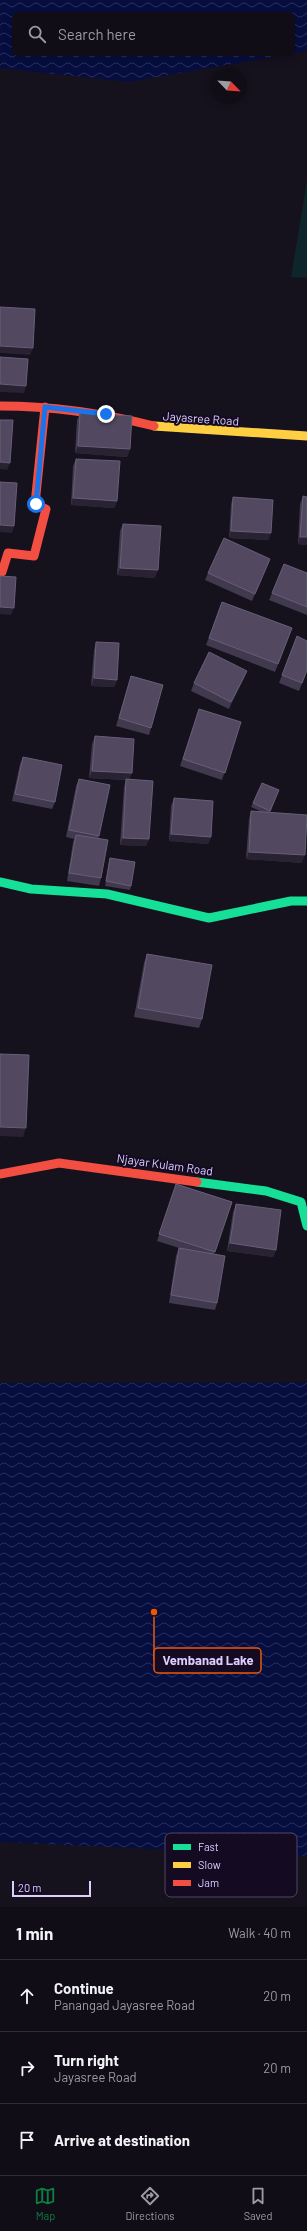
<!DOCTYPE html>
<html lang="en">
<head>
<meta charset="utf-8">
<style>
  :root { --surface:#100d16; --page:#19161f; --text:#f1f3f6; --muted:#9c9ca1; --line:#302d35; --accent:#0b8043 }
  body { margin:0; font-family:Barlow,sans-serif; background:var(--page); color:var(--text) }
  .compass { position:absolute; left:211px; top:68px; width:36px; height:36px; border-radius:50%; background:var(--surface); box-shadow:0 2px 10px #0003; rotate:115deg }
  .scale { position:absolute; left:12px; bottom:10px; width:79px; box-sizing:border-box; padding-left:4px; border:2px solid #ddceff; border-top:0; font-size:11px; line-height:14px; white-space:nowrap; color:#ddceff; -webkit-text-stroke:3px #140b23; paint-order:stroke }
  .stop { position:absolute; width:12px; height:12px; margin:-9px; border:3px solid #1a73e8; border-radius:50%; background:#fff }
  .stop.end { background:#1a73e8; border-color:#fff; box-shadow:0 1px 4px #0008 }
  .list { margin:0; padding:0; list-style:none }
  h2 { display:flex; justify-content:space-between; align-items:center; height:52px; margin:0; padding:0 16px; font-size:17px }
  h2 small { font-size:13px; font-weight:400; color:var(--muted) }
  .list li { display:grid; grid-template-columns:26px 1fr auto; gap:12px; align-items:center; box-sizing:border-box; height:72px; padding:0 16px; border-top:1px solid var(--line) }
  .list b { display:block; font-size:15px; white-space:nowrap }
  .list p { margin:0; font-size:13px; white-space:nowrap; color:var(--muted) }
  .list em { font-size:13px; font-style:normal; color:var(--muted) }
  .icon { flex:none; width:22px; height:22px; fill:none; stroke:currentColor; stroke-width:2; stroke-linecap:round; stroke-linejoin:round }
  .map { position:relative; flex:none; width:307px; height:1907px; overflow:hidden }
  .search { position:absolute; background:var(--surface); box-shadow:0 2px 10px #0003; left:12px; right:12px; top:12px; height:44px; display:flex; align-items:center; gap:10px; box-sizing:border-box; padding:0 14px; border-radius:6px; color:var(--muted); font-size:15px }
  .sheet { height:268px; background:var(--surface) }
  nav { display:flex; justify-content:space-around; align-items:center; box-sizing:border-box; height:56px; border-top:1px solid var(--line); background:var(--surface); font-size:11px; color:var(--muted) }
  nav a { display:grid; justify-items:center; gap:2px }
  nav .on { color:var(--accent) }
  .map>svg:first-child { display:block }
</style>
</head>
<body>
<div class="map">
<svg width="307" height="1907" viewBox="0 0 307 1907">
  <defs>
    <pattern id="water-waves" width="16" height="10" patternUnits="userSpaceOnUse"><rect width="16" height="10" fill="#060e40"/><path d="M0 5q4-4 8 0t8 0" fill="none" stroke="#2a305d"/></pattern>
  </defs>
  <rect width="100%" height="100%" fill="#15111d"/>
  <polygon fill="#0f252c" points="307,181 307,278 291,277"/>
  <g fill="url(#water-waves)">
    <polygon points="0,0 307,0 307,51 293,53 293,14 14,14 14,54 289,54 129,82 0,68"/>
    <polygon points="307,1382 307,1856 0,1842 0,1383"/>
  </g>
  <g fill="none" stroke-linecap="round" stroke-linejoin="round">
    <g stroke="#16e098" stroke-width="9">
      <polyline points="0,882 31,889 107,894 209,918 291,901 307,901"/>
      <polyline points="197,1182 266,1191 301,1202 307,1226"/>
    </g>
    <polyline stroke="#ffcf43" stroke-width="9" points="154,426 307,436"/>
    <g stroke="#f24e42" stroke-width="9">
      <path d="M 0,406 C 54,406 102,413 154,426"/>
      <polyline points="0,572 2,572 8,553 34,556 46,509 35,504 45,407"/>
      <polyline points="0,1174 59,1163 197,1182"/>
    </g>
  </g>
  <g fill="#41394d">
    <polygon points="80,413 130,449 127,457 75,453 77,420"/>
    <polygon points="76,459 117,501 114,508 71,505 73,466"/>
    <polygon points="303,496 307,545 298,544 300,504"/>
    <polygon points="233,497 269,540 229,538 231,504"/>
    <polygon points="123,524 155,578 117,575 120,531"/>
    <polygon points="270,559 252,601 205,580 208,573"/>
    <polygon points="307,573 307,615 269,600 272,593"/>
    <polygon points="222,602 292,628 275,672 206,645"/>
    <polygon points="297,636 307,671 299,691 279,683"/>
    <polygon points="96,642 117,680 114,687 91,686 94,650"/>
    <polygon points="247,671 244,678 229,709 191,691 194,683"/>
    <polygon points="131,676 151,728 149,735 116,726"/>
    <polygon points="199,709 241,722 222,780 180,766"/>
    <polygon points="95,736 132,773 129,779 149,839 146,846 120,845 124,787 126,780 89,778 92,744"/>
    <polygon points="23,757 55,802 52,809 12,801 20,764"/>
    <polygon points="79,779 99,836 98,839 101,878 99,886 67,881 73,842 74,839 66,837 76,786"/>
    <polygon points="279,790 270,813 302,863 246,859 249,819 251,811 262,812 251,807 253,803"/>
    <polygon points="174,798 211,837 208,844 169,841 171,806"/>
    <polygon points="110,858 131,886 130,890 105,886 109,863"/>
    <polygon points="147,954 202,1019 199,1028 134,1017 144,963"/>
    <polygon points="176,1184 232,1202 214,1254 217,1303 215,1310 169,1303 176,1256 179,1248 157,1241"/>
    <polygon points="236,1204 276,1250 273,1257 227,1251 233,1212"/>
  </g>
  <g fill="#282232">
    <polygon points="0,346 33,348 30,355 0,353"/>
    <polygon points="0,384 26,386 24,393 0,392"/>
    <polygon points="78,446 130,449 127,457 75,453"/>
    <polygon points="0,462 10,463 7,470 0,469"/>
    <polygon points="73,498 117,501 114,508 71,505"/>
    <polygon points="0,525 14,526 12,533 0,532"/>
    <polygon points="231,531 271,533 269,540 229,538"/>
    <polygon points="300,537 307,537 307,545 298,544"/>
    <polygon points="120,568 158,570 155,578 117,575"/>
    <polygon points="0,607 14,608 11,615 0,614"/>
    <polygon points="247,671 244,678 229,709 231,702"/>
    <polygon points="94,678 117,680 114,687 91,686"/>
    <polygon points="92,771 132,773 129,780 89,778"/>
    <polygon points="171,834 211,837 208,844 169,841"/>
    <polygon points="123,838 149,839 146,846 120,845"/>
    <polygon points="249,852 305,855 302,863 246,859"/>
    <polygon points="0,1127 26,1128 23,1137 0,1136"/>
    <polygon points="230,1243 276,1250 273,1257 227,1251"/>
  </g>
  <g fill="#524960" stroke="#675e79">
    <polygon points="0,307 35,309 33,348 0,346"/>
    <polygon points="0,357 28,359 26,386 0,384"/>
    <polygon points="80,413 132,416 130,449 78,446"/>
    <polygon points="0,420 13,420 10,463 0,462"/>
    <polygon points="76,459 120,461 117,501 73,498"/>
    <polygon points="0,482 17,483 14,526 0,525"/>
    <polygon points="303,496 307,497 307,537 300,537"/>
    <polygon points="233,497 273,500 271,533 231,531"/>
    <polygon points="123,524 161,526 158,570 120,568"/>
    <polygon points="224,538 270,559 255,594 208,573"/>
    <polygon points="284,564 307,573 307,607 272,593"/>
    <polygon points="0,576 16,577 14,608 0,607"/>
    <polygon points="222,602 292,628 278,664 209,638"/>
    <polygon points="297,636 307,641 307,670 302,683 282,675"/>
    <polygon points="96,642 119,643 117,680 94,678"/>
    <polygon points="209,652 247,671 231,702 194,683"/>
    <polygon points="131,676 163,685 151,728 119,718"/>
    <polygon points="199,709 241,722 225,773 183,759"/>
    <polygon points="95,736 134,739 132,773 92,771"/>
    <polygon points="23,757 62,765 55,802 15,794"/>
    <polygon points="79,779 110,785 99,836 69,830"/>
    <polygon points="126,779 153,781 149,839 123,838"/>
    <polygon points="262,783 279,790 270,811 253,803"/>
    <polygon points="174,798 213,801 211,837 171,834"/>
    <polygon points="251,811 307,815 305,855 249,852"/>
    <polygon points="76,835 108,840 101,878 69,873"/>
    <polygon points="110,858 135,862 131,886 106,881"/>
    <polygon points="147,954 212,965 202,1019 138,1008"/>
    <polygon points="0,1054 29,1055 26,1128 0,1127"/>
    <polygon points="176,1184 232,1202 215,1252 159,1234"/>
    <polygon points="236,1204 281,1210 276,1250 230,1243"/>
    <polygon points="179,1248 225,1256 217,1303 171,1295"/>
  </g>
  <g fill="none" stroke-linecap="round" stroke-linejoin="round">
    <polyline stroke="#1a73e8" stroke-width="5" points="36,504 45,407 106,414"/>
  </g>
  <g text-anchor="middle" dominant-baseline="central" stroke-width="4" stroke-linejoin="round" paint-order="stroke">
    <g font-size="12" fill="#ddceff" stroke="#140b23">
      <text transform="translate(201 418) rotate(4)">Jayasree Road</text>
      <text transform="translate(165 1164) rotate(8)">Njayar Kulam Road</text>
    </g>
  </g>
  <rect x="165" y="1833" width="132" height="64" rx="6" fill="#140b23" stroke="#504665" stroke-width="1"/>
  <rect x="173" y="1844" width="18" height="6" fill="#16e098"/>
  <rect x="173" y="1862" width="18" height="6" fill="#ffcf43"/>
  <rect x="173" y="1880" width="18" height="6" fill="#f24e42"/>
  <g font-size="11" fill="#ddceff">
    <text x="198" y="1851">Fast</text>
    <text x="198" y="1869">Slow</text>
    <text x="198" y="1887">Jam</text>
  </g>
  <path fill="none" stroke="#e8590c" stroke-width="1.5" d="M154 1612L154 1660"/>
  <circle fill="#e8590c" stroke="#140b23" stroke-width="1.5" cx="154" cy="1612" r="4"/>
  <rect fill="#140b23" stroke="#e8590c" stroke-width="1.5" x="154" y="1648" width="107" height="25" rx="4"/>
  <g font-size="13" text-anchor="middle" font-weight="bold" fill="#ddceff">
    <text x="208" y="1665">Vembanad Lake</text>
  </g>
</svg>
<svg class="compass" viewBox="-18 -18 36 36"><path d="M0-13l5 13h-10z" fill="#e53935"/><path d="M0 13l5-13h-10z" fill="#9c9ca1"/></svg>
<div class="scale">20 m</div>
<div class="stop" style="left:36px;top:504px"></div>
<div class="stop end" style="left:106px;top:414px"></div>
<div class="search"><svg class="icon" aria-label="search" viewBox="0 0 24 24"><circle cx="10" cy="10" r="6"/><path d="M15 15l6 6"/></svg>Search here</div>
</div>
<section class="sheet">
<h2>1 min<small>Walk · 40 m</small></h2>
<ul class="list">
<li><svg class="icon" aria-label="ahead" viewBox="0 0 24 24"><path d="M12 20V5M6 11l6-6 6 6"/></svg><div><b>Continue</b><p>Panangad Jayasree Road</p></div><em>20 m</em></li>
<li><svg class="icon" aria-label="right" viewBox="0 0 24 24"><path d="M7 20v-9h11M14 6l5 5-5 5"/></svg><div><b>Turn right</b><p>Jayasree Road</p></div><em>20 m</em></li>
<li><svg class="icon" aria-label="arrive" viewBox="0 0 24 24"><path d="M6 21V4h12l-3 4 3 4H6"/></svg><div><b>Arrive at destination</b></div></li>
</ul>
</section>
<nav>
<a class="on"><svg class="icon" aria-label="map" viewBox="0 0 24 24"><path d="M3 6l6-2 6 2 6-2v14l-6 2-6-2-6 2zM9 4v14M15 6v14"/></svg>Map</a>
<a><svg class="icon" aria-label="directions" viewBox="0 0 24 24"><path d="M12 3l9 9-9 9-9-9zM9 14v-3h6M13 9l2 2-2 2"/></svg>Directions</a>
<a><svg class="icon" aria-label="saved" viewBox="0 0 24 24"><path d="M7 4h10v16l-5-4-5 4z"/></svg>Saved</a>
</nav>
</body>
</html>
